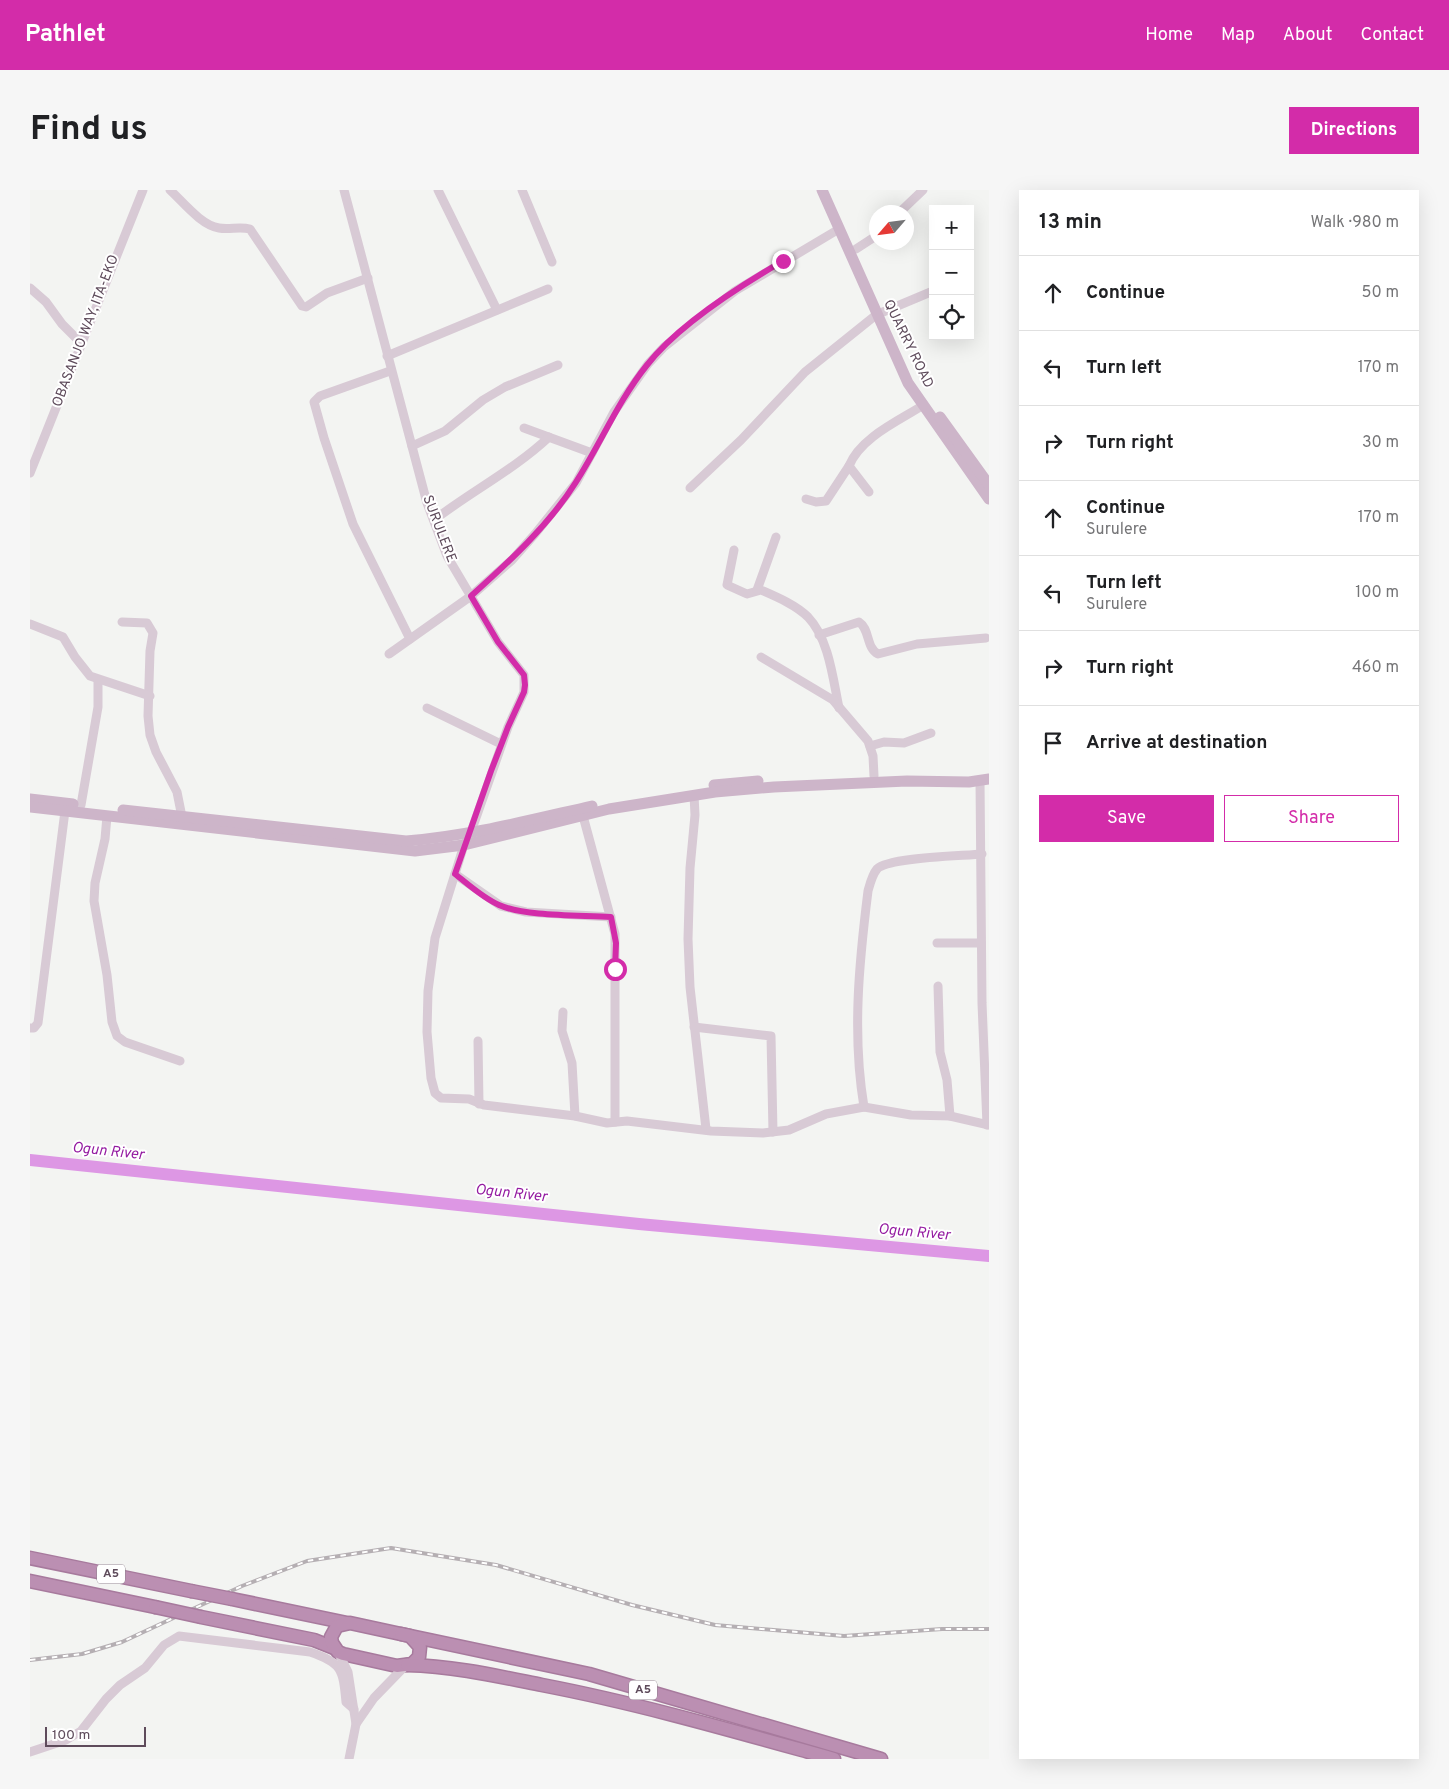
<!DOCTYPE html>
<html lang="en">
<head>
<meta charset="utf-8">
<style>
  :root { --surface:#fff; --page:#f6f6f6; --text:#202124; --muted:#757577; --line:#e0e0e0; --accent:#d32ca9 }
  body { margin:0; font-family:Overpass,sans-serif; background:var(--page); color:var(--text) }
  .controls { position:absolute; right:15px; top:15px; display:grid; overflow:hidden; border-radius:0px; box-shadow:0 5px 20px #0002 }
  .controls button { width:45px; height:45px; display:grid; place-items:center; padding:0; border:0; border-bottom:1px solid var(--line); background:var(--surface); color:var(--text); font:25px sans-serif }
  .compass { position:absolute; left:839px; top:15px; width:45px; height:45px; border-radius:50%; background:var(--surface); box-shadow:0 5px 20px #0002; rotate:242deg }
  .scale { position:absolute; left:15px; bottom:12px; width:101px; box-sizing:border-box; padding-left:5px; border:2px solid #5e4b5b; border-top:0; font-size:14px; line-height:18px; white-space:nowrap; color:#5e4b5b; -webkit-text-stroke:4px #fff; paint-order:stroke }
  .stop { position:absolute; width:15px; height:15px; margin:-11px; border:4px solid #d32ca9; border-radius:50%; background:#fff }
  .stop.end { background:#d32ca9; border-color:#fff; box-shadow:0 1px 5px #0008 }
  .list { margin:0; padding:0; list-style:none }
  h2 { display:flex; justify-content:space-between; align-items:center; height:65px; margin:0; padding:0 20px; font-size:21px }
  h2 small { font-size:16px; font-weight:400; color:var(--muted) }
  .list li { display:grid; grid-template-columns:32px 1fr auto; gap:15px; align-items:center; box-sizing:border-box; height:75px; padding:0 20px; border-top:1px solid var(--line) }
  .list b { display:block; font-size:19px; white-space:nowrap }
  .list p { margin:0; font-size:16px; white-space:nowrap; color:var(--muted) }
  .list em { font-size:16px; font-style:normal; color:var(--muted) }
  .actions { display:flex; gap:10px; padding:15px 20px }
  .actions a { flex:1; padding:11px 0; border:1px solid var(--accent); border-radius:0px; text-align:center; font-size:18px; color:var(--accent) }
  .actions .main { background:var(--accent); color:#fff }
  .icon { flex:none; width:28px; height:28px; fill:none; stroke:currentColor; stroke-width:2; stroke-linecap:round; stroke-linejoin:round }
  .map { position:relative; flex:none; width:959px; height:1569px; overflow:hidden; border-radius:0px }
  header { display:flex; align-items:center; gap:30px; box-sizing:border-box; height:70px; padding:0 25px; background:var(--accent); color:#fff }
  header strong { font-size:24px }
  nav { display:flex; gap:28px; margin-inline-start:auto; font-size:18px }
  .intro { display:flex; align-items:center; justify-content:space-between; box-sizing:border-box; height:120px; padding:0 30px }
  h1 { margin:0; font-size:35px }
  .button { padding:12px 22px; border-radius:0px; background:var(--accent); color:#fff; font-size:18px; font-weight:700 }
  main { display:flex; gap:30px; padding:0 30px }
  aside { flex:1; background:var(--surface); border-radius:0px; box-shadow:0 5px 20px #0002 }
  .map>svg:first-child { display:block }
</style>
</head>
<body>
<header>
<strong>Pathlet</strong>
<nav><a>Home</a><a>Map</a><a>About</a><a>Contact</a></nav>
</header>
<div class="intro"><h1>Find us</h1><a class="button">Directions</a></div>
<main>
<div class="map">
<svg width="959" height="1569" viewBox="0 0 959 1569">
  <rect width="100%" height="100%" fill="#f3f4f2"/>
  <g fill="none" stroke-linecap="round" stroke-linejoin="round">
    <polyline stroke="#dd97e4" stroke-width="12" points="0,970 609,1034 959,1066"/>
    <g stroke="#a77a9d" stroke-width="15">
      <g id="highway">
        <polyline points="0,1368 161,1401"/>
        <polyline points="0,1391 125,1417"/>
        <polyline points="202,1409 317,1433"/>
        <polyline points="171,1427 284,1450 304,1458"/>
        <polygon points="320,1433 380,1446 390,1457 389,1467 382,1474 367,1476 313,1464 308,1462 302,1453 301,1447 307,1436"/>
        <polyline points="371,1444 559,1484 851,1569"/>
        <path d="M 377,1475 C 423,1476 467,1486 512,1495 C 611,1514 707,1542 804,1569"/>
      </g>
    </g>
    <g stroke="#d8cad5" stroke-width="9">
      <path d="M 140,0 C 154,13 171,35 189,38 C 200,40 209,36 220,39 L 272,116 L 276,117 L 297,103 L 338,88"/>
      <polyline points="314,0 397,313 417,366 468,452 494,485 494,502 478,537 441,642 434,655 405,748 398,801 397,842 401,888 405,903 411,908 439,909 454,915 545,926 577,933 597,931 681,941 733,943 759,940 796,924 834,917 881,925 920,926 959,935"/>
      <polyline points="408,0 467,120"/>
      <polyline points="492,0 522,72"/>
      <polyline points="870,22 893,0"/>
      <polyline points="826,59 846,46"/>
      <polyline points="0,98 16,112 32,134 51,153"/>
      <polyline points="853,122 903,101"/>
      <polyline points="357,166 518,99"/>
      <polyline points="360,181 290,206 284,212 294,248 323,334 380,449"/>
      <polyline points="494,238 562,263"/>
      <polyline points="382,256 415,241 453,210 475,197 528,175"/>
      <polyline points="0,283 113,0"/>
      <polyline points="660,298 711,250 775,182 846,125"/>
      <path d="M 839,302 L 819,276 C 830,248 868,231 892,216"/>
      <polyline points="776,309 786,312 796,311 819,276"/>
      <path d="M 404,330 C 442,301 485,279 519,247"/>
      <path d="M 704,360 L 697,395 L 717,404 L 731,400 C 747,407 766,415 778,427 C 799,449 803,489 809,518"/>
      <polyline points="727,400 746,347"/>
      <polyline points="92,432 117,433 123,443 120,461 118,526 120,545 126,562 147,602 152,627"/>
      <polyline points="0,434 33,447 45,467 60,486 120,506"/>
      <path d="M 789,445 L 829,432 C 840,439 836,458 848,464 L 887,454 L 956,448"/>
      <polyline points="359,464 441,406 482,370 505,344 546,293 584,222 618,174 634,157 705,101 809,39"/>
      <polyline points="731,467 803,510 838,551 843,566 844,586"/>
      <polyline points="397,518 471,554"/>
      <polyline points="840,556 854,552 874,553 901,543"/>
      <polyline points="950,590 952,813 957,935"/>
      <polyline points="664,605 665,625 660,678 658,749 660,797 676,939"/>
      <polyline points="51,615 68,517 68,490"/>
      <polyline points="77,626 75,649 65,693 64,711 77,785 82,832 87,846 95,852 150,871"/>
      <polyline points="553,626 585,744 585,932"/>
      <polyline points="425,684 471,716 496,722 581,727"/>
      <polyline points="907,753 951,753"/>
      <polyline points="908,796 910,862 917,890 920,926"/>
      <polyline points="533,822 532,841 542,873 545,926"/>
      <polyline points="664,837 741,846 743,942"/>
      <polyline points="0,838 4,838 8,833 35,621"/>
      <polyline points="448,851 449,914"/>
      <path d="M 834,917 C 822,845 829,773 838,701 C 840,694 842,685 847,679 C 859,667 933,666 952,664"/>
      <polyline points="308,1462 318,1482 326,1534 319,1569"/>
      <polyline points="326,1534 344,1508 375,1476"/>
      <path d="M 0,1562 L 36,1550 L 51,1541 L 76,1509 L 90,1495 L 115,1478 L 134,1455 L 149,1446 L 280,1462 C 312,1473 313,1479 316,1512 L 324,1519"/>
    </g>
    <g stroke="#cdb5c9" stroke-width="11">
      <polyline points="792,0 878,193 959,309"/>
      <polyline points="910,227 959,295"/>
      <polyline points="684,595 728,591"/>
      <polyline points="0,609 43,614"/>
      <polyline points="0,617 385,661 434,655 579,619 685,602 744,597 877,591 939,592 959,589"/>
      <path d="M 93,620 L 376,651 C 439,646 500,630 562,616"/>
    </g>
    <use href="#highway" stroke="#bb8fb2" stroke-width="12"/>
    <g stroke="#b5afb3" stroke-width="4">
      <polyline id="rail" points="0,1470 52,1464 92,1452 212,1396 277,1371 361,1358 466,1375 602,1415 685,1435 814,1446 912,1439 959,1439"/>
    </g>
    <use href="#rail" stroke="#fff" stroke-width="2" stroke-dasharray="5.5" stroke-linecap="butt"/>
    <g stroke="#a77a9d" stroke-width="15" stroke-linecap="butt">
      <g id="highway-bridge">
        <polyline points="161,1401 202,1409"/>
        <polyline points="125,1417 171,1427"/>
      </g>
    </g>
    <use href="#highway-bridge" stroke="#bb8fb2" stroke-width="12"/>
  </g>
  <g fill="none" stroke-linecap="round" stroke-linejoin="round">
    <path stroke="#d32ca9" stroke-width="6" d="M 585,779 L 586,753 L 581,727 C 550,725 496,727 469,715 C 453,708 439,695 425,684 L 461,581 L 478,537 L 494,502 L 495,495 L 494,485 L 468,452 L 441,406 C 479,372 519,335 546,292 C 571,253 588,211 617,175 C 649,134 708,97 753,71"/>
  </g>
  <g text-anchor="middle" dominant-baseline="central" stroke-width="4" stroke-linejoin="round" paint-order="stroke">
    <g fill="#fff" stroke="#8e818c" stroke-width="1">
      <rect x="67" y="1374.5" width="28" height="19" rx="4"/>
      <rect x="599" y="1490.5" width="28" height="19" rx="4"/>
    </g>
    <g font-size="12" font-weight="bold" fill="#5e4b5b">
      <text x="81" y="1384">A5</text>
      <text x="613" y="1500">A5</text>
    </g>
    <g font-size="14" fill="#5e4b5b" stroke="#fff">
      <text transform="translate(56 141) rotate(-69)">OBASANJO WAY, ITA-EKO</text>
      <text transform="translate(878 154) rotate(64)">QUARRY ROAD</text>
      <text transform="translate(409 339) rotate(69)">SURULERE</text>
    </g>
    <g font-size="15" font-style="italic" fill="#941ba1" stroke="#fff">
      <text transform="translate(78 962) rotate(6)">Ogun River</text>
      <text transform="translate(481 1004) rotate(6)">Ogun River</text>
      <text transform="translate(884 1043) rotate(5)">Ogun River</text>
    </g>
  </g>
</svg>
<div class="controls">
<button>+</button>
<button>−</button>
<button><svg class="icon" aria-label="locate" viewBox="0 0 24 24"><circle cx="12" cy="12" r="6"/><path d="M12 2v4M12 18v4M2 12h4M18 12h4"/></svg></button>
</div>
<svg class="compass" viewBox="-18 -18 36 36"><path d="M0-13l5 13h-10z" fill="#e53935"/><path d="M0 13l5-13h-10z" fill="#757577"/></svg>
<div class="scale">100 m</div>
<div class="stop" style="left:585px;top:779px"></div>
<div class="stop end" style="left:753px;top:71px"></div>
</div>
<aside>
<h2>13 min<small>Walk · 980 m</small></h2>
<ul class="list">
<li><svg class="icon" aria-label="ahead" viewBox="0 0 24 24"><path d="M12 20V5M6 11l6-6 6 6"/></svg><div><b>Continue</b></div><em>50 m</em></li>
<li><svg class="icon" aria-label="left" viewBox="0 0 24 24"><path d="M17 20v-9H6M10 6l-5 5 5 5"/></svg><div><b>Turn left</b></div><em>170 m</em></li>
<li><svg class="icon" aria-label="right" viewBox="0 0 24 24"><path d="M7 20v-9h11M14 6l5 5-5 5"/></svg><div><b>Turn right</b></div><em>30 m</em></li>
<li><svg class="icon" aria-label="ahead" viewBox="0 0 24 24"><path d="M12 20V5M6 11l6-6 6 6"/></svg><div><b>Continue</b><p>Surulere</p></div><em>170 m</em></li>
<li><svg class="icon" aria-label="left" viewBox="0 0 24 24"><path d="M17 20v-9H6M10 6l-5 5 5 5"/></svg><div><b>Turn left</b><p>Surulere</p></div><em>100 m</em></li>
<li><svg class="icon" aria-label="right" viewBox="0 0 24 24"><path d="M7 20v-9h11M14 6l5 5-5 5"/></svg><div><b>Turn right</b></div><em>460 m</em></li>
<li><svg class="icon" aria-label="arrive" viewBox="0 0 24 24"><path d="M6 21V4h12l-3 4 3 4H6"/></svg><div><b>Arrive at destination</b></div></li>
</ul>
<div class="actions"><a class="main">Save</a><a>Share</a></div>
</aside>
</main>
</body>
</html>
